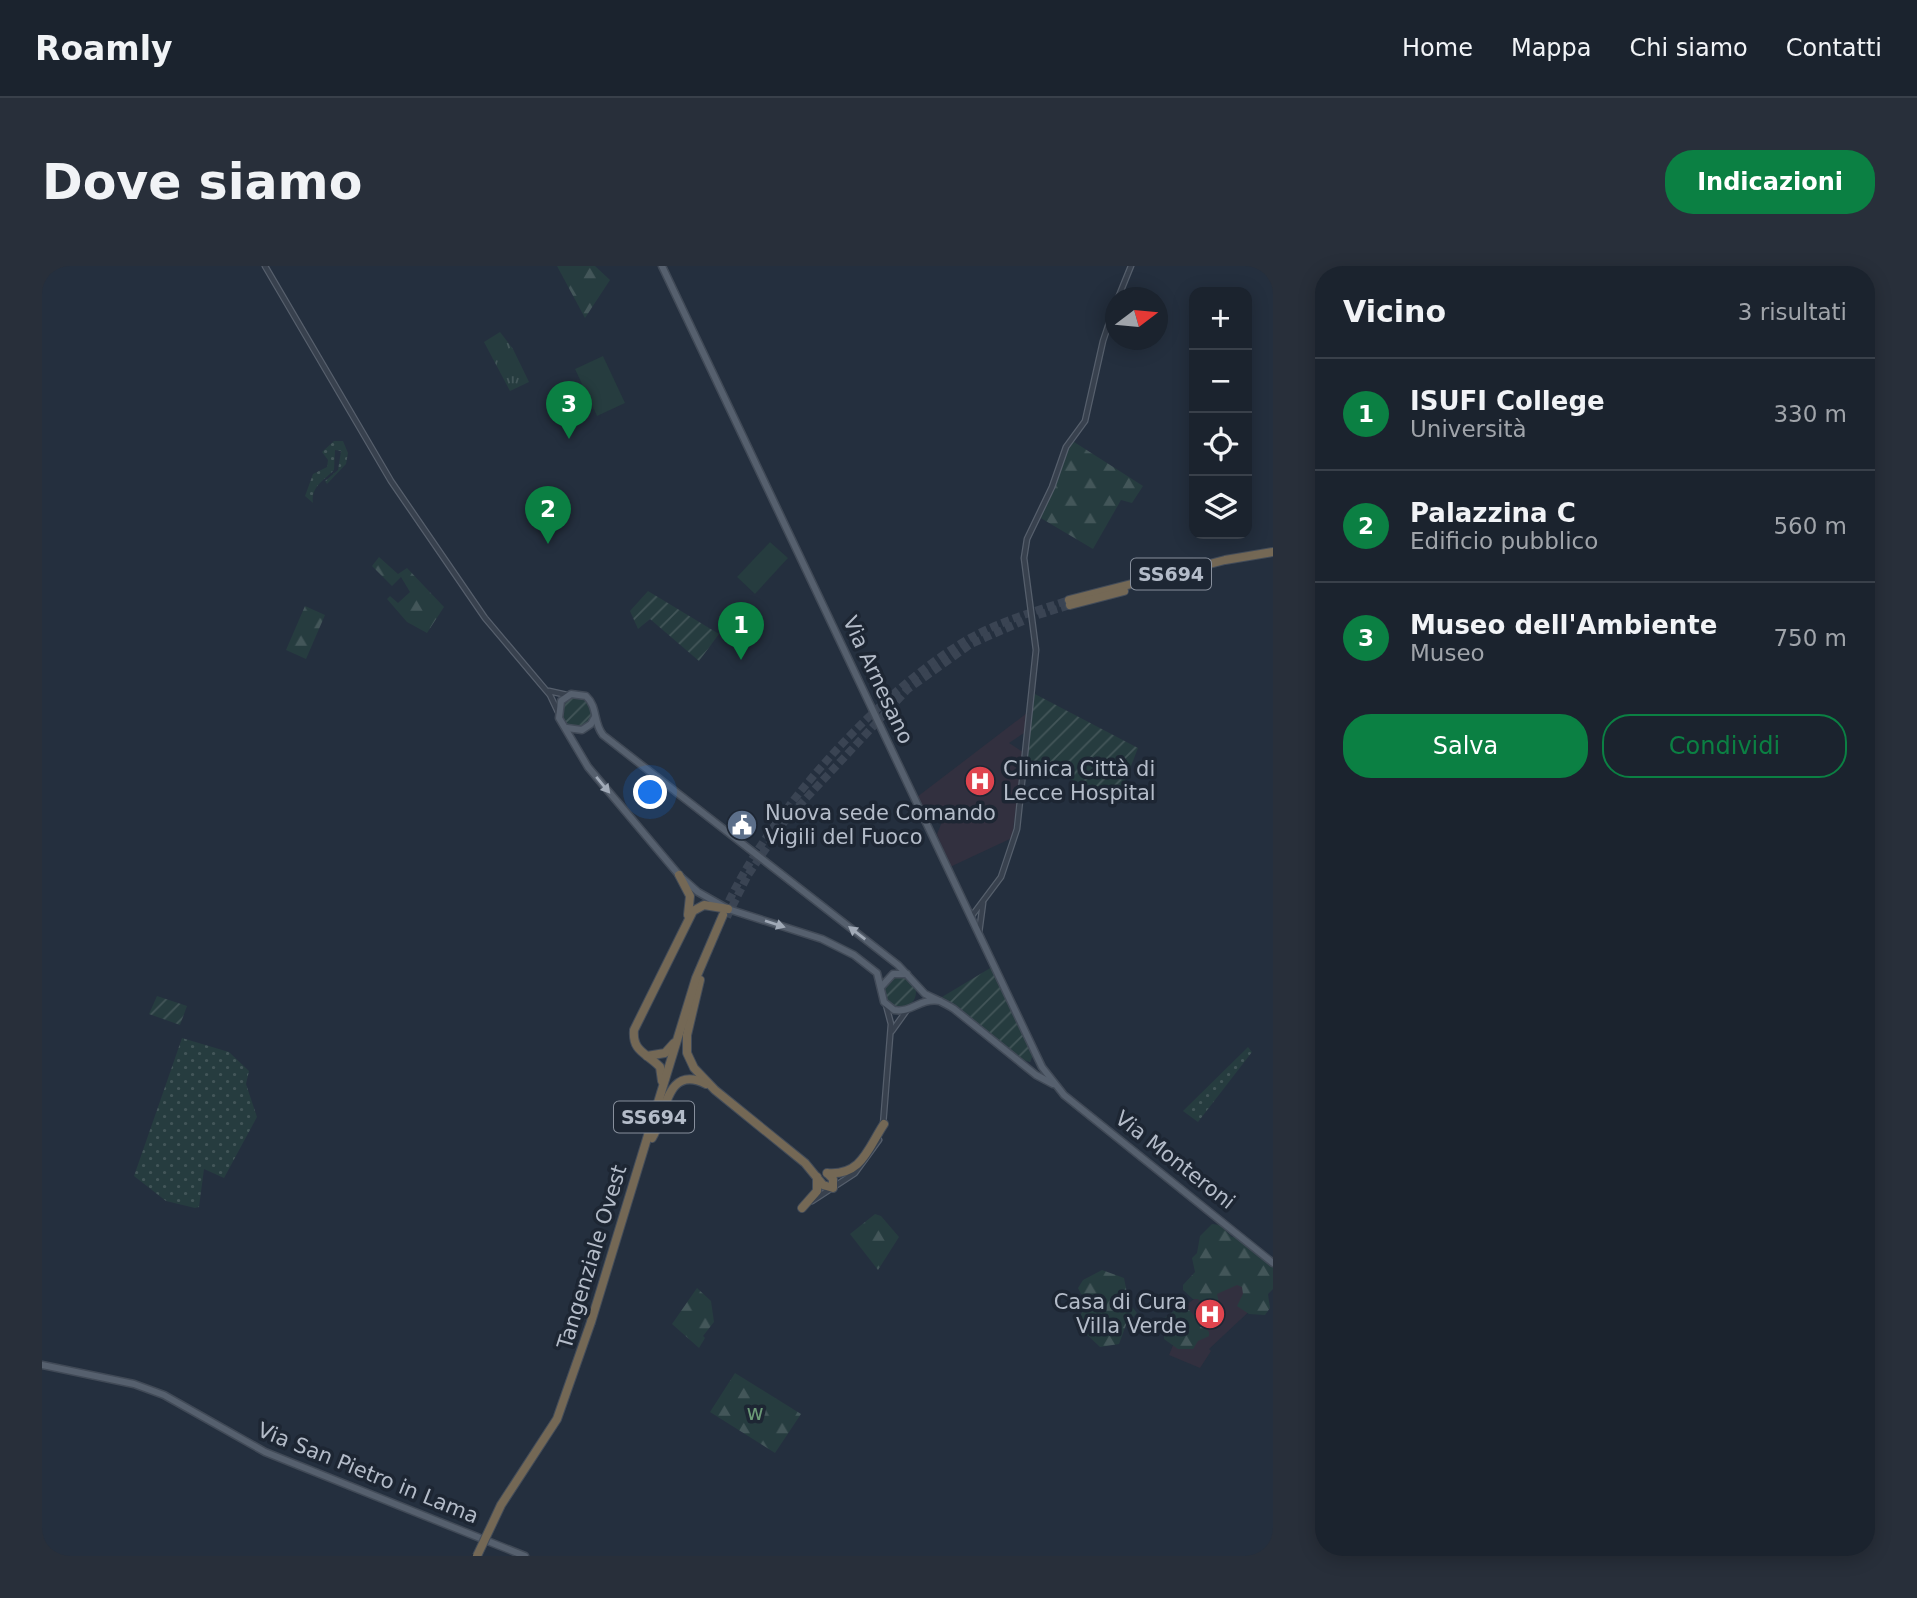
<!DOCTYPE html>
<html lang="it">
<head>
<meta charset="utf-8">
<style>
  :root { --surface:#1b232e; --page:#282f3a; --text:#f1f3f6; --muted:#a0a4aa; --line:#39404a; --accent:#0b8043 }
  body { margin:0; font-family:"DejaVu Sans",sans-serif; background:var(--page); color:var(--text) }
  .controls { position:absolute; right:21px; top:21px; display:grid; overflow:hidden; border-radius:14px; box-shadow:0 4px 18px #0003 }
  .controls button { width:63px; height:63px; display:grid; place-items:center; padding:0; border:0; border-bottom:2px solid var(--line); background:var(--surface); color:var(--text); font:35px sans-serif }
  .compass { position:absolute; left:1063px; top:21px; width:63px; height:63px; border-radius:50%; background:var(--surface); box-shadow:0 4px 18px #0003; rotate:74deg }
  .you { position:absolute; left:609px; top:527px; width:24px; height:24px; margin:-18px; border:5px solid #fff; border-radius:50%; background:#1a73e8; box-shadow:0 0 0 10px #1a73e833 }
  .badge { display:grid; place-items:center; width:46px; height:46px; border-radius:50%; background:var(--accent); color:#fff; font-size:23px; font-weight:700 }
  .pin { position:absolute; translate:-50% -58px; filter:drop-shadow(0 2px 4px #0008) }
  .pin::after { content:''; position:absolute; top:37px; width:24px; height:21px; background:inherit; clip-path:polygon(0 0,100% 0,50% 100%) }
  .list { margin:0; padding:0; list-style:none }
  h2 { display:flex; justify-content:space-between; align-items:center; height:91px; margin:0; padding:0 28px; font-size:30px }
  h2 small { font-size:23px; font-weight:400; color:var(--muted) }
  .list li { display:grid; grid-template-columns:46px 1fr auto; gap:21px; align-items:center; box-sizing:border-box; height:112px; padding:0 28px; border-top:2px solid var(--line) }
  .list b { display:block; font-size:26px; white-space:nowrap }
  .list p { margin:0; font-size:23px; white-space:nowrap; color:var(--muted) }
  .list em { font-size:23px; font-style:normal; color:var(--muted) }
  .actions { display:flex; gap:14px; padding:21px 28px }
  .actions a { flex:1; padding:16px 0; border:2px solid var(--accent); border-radius:28px; text-align:center; font-size:24px; color:var(--accent) }
  .actions .main { background:var(--accent); color:#fff }
  .icon { flex:none; width:38px; height:38px; fill:none; stroke:currentColor; stroke-width:2; stroke-linecap:round; stroke-linejoin:round }
  .map { position:relative; flex:none; width:1231px; height:1290px; overflow:hidden; border-radius:28px }
  header { display:flex; align-items:center; gap:42px; box-sizing:border-box; height:98px; padding:0 35px; background:var(--surface); border-bottom:2px solid var(--line) }
  header strong { font-size:33px }
  nav { display:flex; gap:38px; margin-inline-start:auto; font-size:24px }
  .intro { display:flex; align-items:center; justify-content:space-between; box-sizing:border-box; height:168px; padding:0 42px }
  h1 { margin:0; font-size:49px }
  .button { padding:18px 32px; border-radius:28px; background:var(--accent); color:#fff; font-size:24px; font-weight:700 }
  main { display:flex; gap:42px; padding:0 42px }
  aside { flex:1; background:var(--surface); border-radius:28px; box-shadow:0 4px 18px #0003 }
  .map>svg:first-child { display:block }
</style>
</head>
<body>
<header>
<strong>Roamly</strong>
<nav><a>Home</a><a>Mappa</a><a>Chi siamo</a><a>Contatti</a></nav>
</header>
<div class="intro"><h1>Dove siamo</h1><a class="button">Indicazioni</a></div>
<main>
<div class="map">
<svg width="1231" height="1290" viewBox="0 0 1231 1290">
  <defs>
    <pattern id="grass-dots" width="8" height="8" patternUnits="userSpaceOnUse" patternTransform="scale(1.75)"><rect width="8" height="8" fill="#263c3f"/><path d="M2 2h.1M6 6h.1" fill="none" stroke="#435659" stroke-width="1.8" stroke-linecap="round"/></pattern>
    <pattern id="forest-firs" width="22" height="20" patternUnits="userSpaceOnUse" patternTransform="scale(1.75)"><rect width="22" height="20" fill="#263c3f"/><path d="M5 1l3.5 6h-7zM16 11l3.5 6h-7z" fill="#435659"/></pattern>
    <pattern id="park-tufts" width="24" height="20" patternUnits="userSpaceOnUse" patternTransform="scale(1.75)"><rect width="24" height="20" fill="#263c3f"/><path d="M3 7l-1-3M5 7V3M7 7l1-3M15 17l-1-3M17 17v-4M19 17l1-3" fill="none" stroke="#435659"/></pattern>
    <pattern id="garden-furrows" width="10" height="10" patternUnits="userSpaceOnUse" patternTransform="scale(1.75)"><rect width="10" height="10" fill="#263c3f"/><path d="M-1 1l2-2M0 10L10 0M9 11l2-2" fill="none" stroke="#435659"/></pattern>
  </defs>
  <rect width="100%" height="100%" fill="#242f3e"/>
  <g fill="#32303f">
    <polygon points="985,447 982,467 967,477 981,486 970,572 908,601 895,568 900,556 898,551 886,549 875,531"/>
    <polygon points="1231,1000 1231,1023 1167,1083 1169,1085 1158,1102 1127,1089 1137,1065 1130,1049 1155,1031"/>
  </g>
  <g fill="url(#grass-dots)">
    <path d="M 292,175 L 301,175 L 306,187 L 304,198 L 285,218 L 283,215 L 296,204 L 299,185 L 293,184 L 292,204 C 280,216 269,221 271,237 L 263,230 L 271,208 L 285,201 L 286,194 L 280,186 Z"/>
    <polygon points="140,772 187,786 207,805 204,818 215,851 182,912 162,903 157,941 153,942 124,935 92,910"/>
    <polygon points="1206,781 1210,786 1156,856 1141,845"/>
  </g>
  <g fill="url(#forest-firs)">
    <polygon points="515,0 553,0 568,14 543,52"/>
    <polygon points="1029,174 1101,220 1090,237 1079,234 1051,283 997,251"/>
    <polygon points="337,291 356,308 365,302 402,341 385,367 365,356 345,333 348,330 356,337 368,326 359,311 350,320 330,300"/>
    <polygon points="263,340 283,349 264,393 244,384"/>
    <polygon points="833,948 839,950 857,971 836,1004 808,968"/>
    <polygon points="1170,958 1178,959 1190,971 1198,971 1231,1000 1231,1023 1226,1028 1228,1042 1223,1049 1207,1048 1195,1040 1201,1028 1200,1021 1195,1019 1175,1028 1177,1037 1165,1042 1156,1033 1151,1033 1141,1024 1141,1019 1153,1006 1150,992 1155,987 1158,970"/>
    <polygon points="1060,1004 1082,1012 1087,1037 1095,1047 1084,1059 1077,1078 1058,1081 1039,1063 1039,1048 1048,1032 1039,1028 1036,1022 1041,1014"/>
    <polygon points="655,1022 669,1035 672,1056 661,1070 663,1072 657,1082 630,1058"/>
    <polygon points="1136,1042 1147,1044 1167,1066 1167,1070 1156,1075 1151,1083 1136,1083 1122,1073 1121,1053"/>
    <polygon points="693,1107 759,1148 733,1187 668,1146"/>
  </g>
  <polygon fill="url(#park-tufts)" points="458,66 471,83 487,116 468,125 442,76"/>
  <g fill="url(#garden-furrows)">
    <polygon points="606,325 677,368 657,395 608,353 596,363 588,345"/>
    <polygon points="991,427 1096,482 1078,528 985,501"/>
    <circle cx="535" cy="446" r="16"/>
    <polygon points="950,701 991,789 988,796 981,794 900,731"/>
    <circle cx="858" cy="726" r="16"/>
    <polygon points="115,730 145,740 138,759 107,748"/>
  </g>
  <g fill="#263c3f">
    <polygon points="561,90 583,137 555,150 533,103"/>
    <polygon points="728,276 746,292 713,328 695,311"/>
  </g>
  <g fill="none" stroke-linecap="round" stroke-linejoin="round">
    <g stroke="#3a4453" stroke-width="8" stroke-dasharray="8 4" stroke-linecap="butt">
      <polyline points="996,349 1028,339"/>
      <path d="M 682,646 C 723,551 837,424 928,372 C 959,355 994,345 1027,334"/>
      <polyline points="685,651 706,609 742,556 866,423 929,378 981,355"/>
    </g>
    <g stroke="#565f6c" stroke-width="7">
      <g id="minor">
        <polyline points="223,0 349,215 443,352 508,429 516,446"/>
        <polyline points="1076,32 1089,0"/>
        <polyline points="507,425 525,429"/>
        <polyline points="929,651 959,611 975,563 994,384 982,292 985,273 1010,221 1024,181 1043,155 1061,75 1073,39"/>
        <polyline points="937,667 941,637"/>
        <polyline points="850,765 865,744"/>
        <polyline points="841,859 849,758 844,739"/>
        <polyline points="770,935 813,907 837,874"/>
      </g>
    </g>
    <g stroke="#414a57" stroke-width="9">
      <g id="major">
        <polyline points="620,0 1000,801 1022,829 1231,997"/>
        <polyline points="525,462 540,464 549,458 553,451"/>
        <polyline points="840,720 851,708 865,708"/>
        <path d="M 898,735 C 876,732 871,747 852,744 L 842,736 L 835,707 L 812,689 L 780,673 L 686,643 L 656,626 L 637,609 L 546,501 L 517,452 L 519,435 L 529,428 L 544,430 C 556,441 551,457 561,469 L 856,699 L 883,728 C 893,733 903,737 912,743 L 994,809 L 1011,818"/>
        <polyline points="0,1099 92,1118 122,1129 223,1186 483,1290"/>
      </g>
    </g>
    <g stroke="#434c59" stroke-width="10">
      <g id="highway">
        <polyline points="1027,334 1183,294 1231,286"/>
        <polyline points="1028,339 1082,325"/>
        <polyline points="637,609 648,630 646,649"/>
        <polyline points="658,714 645,769 645,787 652,802 673,824 763,897 781,919 791,922 791,913 786,908"/>
        <polyline points="605,790 623,787 632,777"/>
        <path d="M 620,815 L 618,801 C 605,787 590,786 592,764 L 651,645 L 662,639 L 686,643"/>
        <path d="M 610,872 C 624,851 623,797 664,818"/>
        <path d="M 785,907 C 820,910 826,882 842,858"/>
        <polyline points="760,942 775,925 775,911"/>
        <polyline points="549,1056 654,712 681,649"/>
      </g>
    </g>
    <use href="#minor" stroke="#38414e" stroke-width="4.5"/>
    <use href="#major" stroke="#56606e" stroke-width="6"/>
    <use href="#highway" stroke="#746855" stroke-width="8"/>
    <g stroke="#434c59" stroke-width="10" stroke-linecap="butt">
      <polyline id="highway-bridge" points="435,1290 459,1239 515,1153 549,1056"/>
    </g>
    <use href="#highway-bridge" stroke="#746855" stroke-width="8"/>
  </g>
  <defs><path id="oneway-solid" d="M-6-.8H1V-3.2L6.5 0L1 3.2V.8H-6Z" transform="scale(1.75)"/></defs>
  <g fill="#a1aab7">
    <use href="#oneway-solid" transform="translate(561 519) rotate(50)"/>
    <use href="#oneway-solid" transform="translate(733 658) rotate(18)"/>
    <use href="#oneway-solid" transform="translate(815 667) rotate(-142)"/>
  </g>
  <defs>
    <g id="hospital-disc" transform="scale(1.575)"><circle r="9.5" fill="#e0444e" stroke="#1d2633"/><path d="M-5-5h3v3.5h4V-5h3V5h-3V1.5h-4V5h-3Z" fill="#fff"/></g>
    <g id="civic-disc" transform="scale(1.575)"><circle r="9.5" fill="#5c6f8a" stroke="#1d2633"/><path d="M-.6-6.5H3V-4.5H.6V-3L4-1V1h2V6H-6V1h2V-1L-.6-3ZM-1.2 2.5V6h2.4V2.5Z" fill="#fff"/></g>
  </defs>
  <g fill-rule="evenodd">
    <use href="#hospital-disc" x="938" y="515"/>
    <use href="#civic-disc" x="700" y="559"/>
    <use href="#hospital-disc" x="1168" y="1048"/>
  </g>
  <g text-anchor="middle" dominant-baseline="central" stroke-width="7" stroke-linejoin="round" paint-order="stroke">
    <g fill="#1d2633" stroke="#878f9c" stroke-width="2">
      <rect x="1089" y="292.5" width="80" height="31" rx="5"/>
      <rect x="572" y="835.5" width="80" height="31" rx="5"/>
    </g>
    <g font-size="19" font-weight="bold" fill="#b4bcc9">
      <text x="1129" y="308">SS694</text>
      <text x="612" y="851">SS694</text>
    </g>
    <g font-size="21" fill="#b4bcc9" stroke="#1d2633">
      <text transform="translate(836 414) rotate(65)">Via Arnesano</text>
      <text transform="translate(1133 894) rotate(38)">Via Monteroni</text>
      <text transform="translate(550 991) rotate(-73)">Tangenziale Ovest</text>
      <text transform="translate(326 1207) rotate(22)">Via San Pietro in Lama</text>
    </g>
    <g font-size="21" fill="#b4bcc9" stroke="#1d2633" text-anchor="start">
      <text x="961" y="503">Clinica Città di<tspan x="961" dy="24">Lecce Hospital</tspan></text>
      <text x="723" y="547">Nuova sede Comando<tspan x="723" dy="24">Vigili del Fuoco</tspan></text>
      <text x="1145" y="1036" text-anchor="end">Casa di Cura<tspan x="1145" dy="24">Villa Verde</tspan></text>
    </g>
    <g font-size="21" fill="#6b9a76" stroke="#1d2633">
      <text x="713" y="1147">w</text>
    </g>
  </g>
</svg>
<div class="controls">
<button>+</button>
<button>−</button>
<button><svg class="icon" aria-label="locate" viewBox="0 0 24 24"><circle cx="12" cy="12" r="6"/><path d="M12 2v4M12 18v4M2 12h4M18 12h4"/></svg></button>
<button><svg class="icon" aria-label="layers" viewBox="0 0 24 24"><path d="M12 4l9 5-9 5-9-5zM3 14l9 5 9-5"/></svg></button>
</div>
<svg class="compass" viewBox="-18 -18 36 36"><path d="M0-13l5 13h-10z" fill="#e53935"/><path d="M0 13l5-13h-10z" fill="#a0a4aa"/></svg>
<div class="you"></div>
<div class="pin badge" style="left:699px;top:394px">1</div>
<div class="pin badge" style="left:506px;top:278px">2</div>
<div class="pin badge" style="left:527px;top:173px">3</div>
</div>
<aside>
<h2>Vicino<small>3 risultati</small></h2>
<ul class="list">
<li><span class="badge">1</span><div><b>ISUFI College</b><p>Università</p></div><em>330 m</em></li>
<li><span class="badge">2</span><div><b>Palazzina C</b><p>Edificio pubblico</p></div><em>560 m</em></li>
<li><span class="badge">3</span><div><b>Museo dell'Ambiente</b><p>Museo</p></div><em>750 m</em></li>
</ul>
<div class="actions"><a class="main">Salva</a><a>Condividi</a></div>
</aside>
</main>
</body>
</html>
